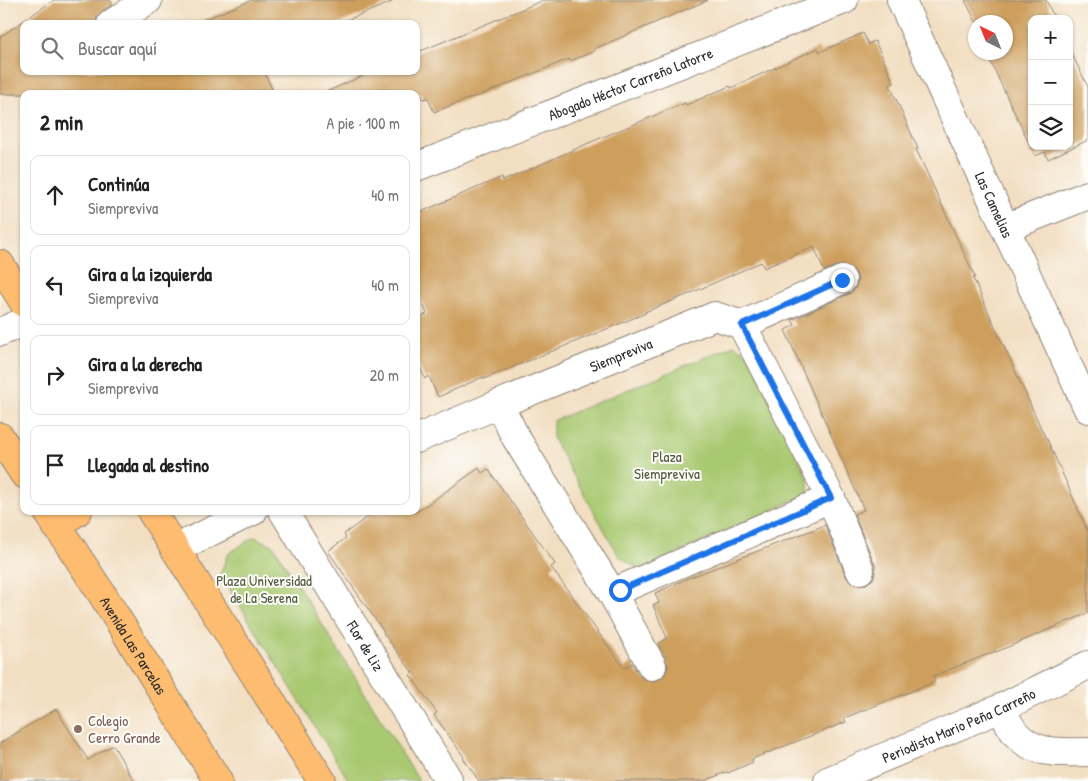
<!DOCTYPE html>
<html lang="es">
<head>
<meta charset="utf-8">
<style>
  :root { --surface:#fff; --page:#f2f2f2; --text:#222; --muted:#767676; --line:#e0e0e0 }
  body { margin:0; font-family:"Patrick Hand",sans-serif; background:var(--page); color:var(--text) }
  .controls { position:absolute; right:15px; top:15px; display:grid; overflow:hidden; border-radius:10px; box-shadow:0 1px 4px #0004 }
  .controls button { width:45px; height:45px; display:grid; place-items:center; padding:0; border:0; border-bottom:1px solid var(--line); background:var(--surface); color:var(--text); font:25px sans-serif }
  .compass { position:absolute; left:968px; top:15px; width:45px; height:45px; border-radius:50%; background:var(--surface); box-shadow:0 1px 4px #0004; rotate:317deg }
  .stop { position:absolute; width:15px; height:15px; margin:-11px; border:4px solid #1a73e8; border-radius:50%; background:#fff }
  .stop.end { background:#1a73e8; border-color:#fff; box-shadow:0 1px 5px #0008 }
  .list { margin:0; padding:0; list-style:none }
  h2 { display:flex; justify-content:space-between; align-items:center; height:65px; margin:0; padding:0 20px; font-size:21px }
  h2 small { font-size:16px; font-weight:400; color:var(--muted) }
  .list li { display:grid; grid-template-columns:32px 1fr auto; gap:15px; align-items:center; box-sizing:border-box; height:80px; margin:0 10px 10px; padding:0 10px; border:1px solid var(--line); border-radius:10px }
  .list b { display:block; font-size:19px; white-space:nowrap }
  .list p { margin:0; font-size:16px; white-space:nowrap; color:var(--muted) }
  .list em { font-size:16px; font-style:normal; color:var(--muted) }
  .icon { flex:none; width:28px; height:28px; fill:none; stroke:currentColor; stroke-width:2; stroke-linecap:round; stroke-linejoin:round }
  .map { position:relative; flex:none; width:1088px; height:781px; overflow:hidden }
  .search { position:absolute; background:var(--surface); box-shadow:0 1px 4px #0004; left:20px; top:20px; width:400px; height:55px; display:flex; align-items:center; gap:12px; box-sizing:border-box; padding:0 18px; border-radius:10px; color:var(--muted); font-size:19px }
  .panel { position:absolute; background:var(--surface); box-shadow:0 1px 4px #0004; left:20px; top:90px; width:400px; height:425px; border-radius:10px }
  .map>svg:first-child { display:block }
</style>
</head>
<body>
<div class="map">
<svg width="1088" height="781" viewBox="0 0 1088 781">
  <rect width="100%" height="100%" fill="#fdfcf7"/>
  <filter id="ink" filterUnits="userSpaceOnUse"><feTurbulence type="fractalNoise" baseFrequency=".02" numOctaves="2"/><feDisplacementMap in="SourceGraphic" scale="10" xChannelSelector="R" yChannelSelector="G"/><feConvolveMatrix kernelMatrix="1 2 1 2 8 2 1 2 1" color-interpolation-filters="sRGB"/></filter>
  <filter id="wash" filterUnits="userSpaceOnUse"><feTurbulence type="fractalNoise" baseFrequency=".0096" numOctaves="4" result="noise"/><feDisplacementMap in="SourceGraphic" scale="20" xChannelSelector="R" yChannelSelector="G"/><feGaussianBlur stdDeviation="1.12" result="paint"/><feColorMatrix in="noise" values="0 0 0 0 0 0 0 0 0 0 0 0 0 0 0 0 0 1.4 0 .05"/><feComposite in="paint" operator="in"/></filter>
  <g filter="url(#wash)">
    <rect width="100%" height="100%" fill="#f2dec1"/>
    <g fill="#a9c971" stroke="#6a7a4e">
      <polygon points="734,345 749,355 808,478 808,494 640,570 619,556 553,439 553,421"/>
      <polygon points="254,537 273,545 419,781 349,781 220,574 228,554"/>
    </g>
    <g id="blocks">
      <g fill="#cd9e5c">
        <polygon points="54,0 110,0 113,4 102,11 97,16 96,24 24,24 24,71 264,71 274,94 0,94 0,37"/>
        <polygon points="252,0 392,0 392,2 337,24 193,24"/>
        <polygon points="544,0 708,0 594,49 595,51 570,61 569,59 476,97 476,96 434,112 428,98 423,99 421,94 321,94 374,71 416,71 416,53"/>
        <polygon points="965,0 1046,0 1055,19 1032,19 1032,146 1069,146 1069,48 1088,87 1088,140 1048,159 1045,152 1035,156 986,52 1006,52 1006,22 976,22"/>
        <polygon points="863,33 868,44 875,41 894,83 890,85 918,149 916,149 975,277 973,278 1046,439 1047,439 1068,486 1088,532 1088,613 996,652 996,651 933,676 935,682 844,718 846,722 752,759 753,762 728,773 727,772 704,781 479,781 463,758 464,757 434,715 437,713 410,675 413,673 383,633 384,632 328,551 346,538 344,534 376,511 418,511 479,468 482,473 488,469 555,564 551,567 624,668 632,663 638,674 644,679 651,682 660,679 665,674 668,667 666,658 658,644 667,638 653,605 659,603 655,593 686,579 825,525 846,576 851,583 857,585 866,584 873,579 875,572 875,565 854,514 864,510 785,330 795,325 792,320 849,294 855,289 858,281 856,273 851,267 844,265 836,266 824,271 814,247 764,268 761,262 689,294 645,312 646,313 484,379 483,377 438,397 429,376 425,379 416,358 416,318 427,314 416,287 416,214 502,177 503,181 591,142 685,103 686,105 730,86 731,88 818,48 820,52"/>
        <polygon points="56,709 88,760 113,745 134,781 0,781 0,743"/>
      </g>
    </g>
  </g>
  <g filter="url(#ink)">
    <use href="#blocks" fill-opacity="0" stroke="#8e8476" stroke-width="1"/>
    <g fill="none" stroke-linecap="round" stroke-linejoin="round">
      <g stroke="#8e8476" stroke-width="30">
        <g id="minor">
          <path id="s1" d="M 901,0 L 1088,409"/>
          <polyline points="111,24 148,0"/>
          <path id="s2" d="M 416,167 L 844,0"/>
          <polyline points="1005,228 1088,195"/>
          <polyline points="742,325 842,280"/>
          <polyline points="0,332 24,322"/>
          <polyline points="416,439 499,404"/>
          <path id="s3" d="M 283,511 L 448,779"/>
          <polyline points="175,549 253,511"/>
          <polyline points="612,593 831,498"/>
          <path id="s4" d="M 652,666 L 612,593 L 516,438 L 499,404 L 715,316 L 742,325 L 831,498 L 860,570"/>
          <path d="M 1001,708 C 1005,716 1011,729 1017,735 C 1037,756 1063,752 1088,752"/>
          <path id="s5" d="M 828,781 L 1001,708 L 1088,665"/>
        </g>
      </g>
      <g stroke="#8e8476" stroke-width="30">
        <g id="major">
          <polyline points="0,264 24,303"/>
          <polyline points="0,437 24,474"/>
          <path id="s6" d="M 47,511 L 102,594 L 218,781"/>
          <polyline points="151,511 322,781"/>
          <polyline points="56,526 78,511"/>
        </g>
      </g>
      <use href="#minor" stroke="#fff" stroke-width="28"/>
      <use href="#major" stroke="#fdbc6f" stroke-width="28"/>
    </g>
  </g>
  <g fill="none" stroke-linecap="round" stroke-linejoin="round" filter="url(#ink)">
    <polyline stroke="#1a73e8" stroke-width="6" points="620,590 831,498 742,325 842,280"/>
  </g>
  <circle fill="#8d6e63" stroke="#fdfcf7" stroke-width="2" cx="78" cy="729" r="5"/>
  <g text-anchor="middle" dominant-baseline="central" stroke-width="4" stroke-linejoin="round" paint-order="stroke">
    <g font-size="15" fill="#2b2b2b" stroke="#fdfcf7">
      <text stroke="none"><textPath href="#s2" startOffset="230">Abogado Héctor Carreño Latorre</textPath></text>
      <text stroke="none"><textPath href="#s1" startOffset="225">Las Camelias</textPath></text>
      <text stroke="none"><textPath href="#s4" startOffset="435">Siempreviva</textPath></text>
      <text stroke="none"><textPath href="#s6" startOffset="160">Avenida Las Parcelas</textPath></text>
      <text stroke="none"><textPath href="#s3" startOffset="158">Flor de Liz</textPath></text>
      <text stroke="none"><textPath href="#s5" startOffset="142">Periodista Mario Peña Carreño</textPath></text>
    </g>
    <g font-size="15" fill="#515a40" stroke="#fdfcf7">
      <text x="667" y="456">Plaza<tspan x="667" dy="17">Siempreviva</tspan></text>
      <text x="264" y="580">Plaza Universidad<tspan x="264" dy="17">de La Serena</tspan></text>
    </g>
    <g font-size="15" fill="#785e54" stroke="#fdfcf7" text-anchor="start">
      <text x="88" y="720">Colegio<tspan x="88" dy="17">Cerro Grande</tspan></text>
    </g>
  </g>
</svg>
<div class="controls">
<button>+</button>
<button>−</button>
<button><svg class="icon" aria-label="layers" viewBox="0 0 24 24"><path d="M12 4l9 5-9 5-9-5zM3 14l9 5 9-5"/></svg></button>
</div>
<svg class="compass" viewBox="-18 -18 36 36"><path d="M0-13l5 13h-10z" fill="#e53935"/><path d="M0 13l5-13h-10z" fill="#767676"/></svg>
<div class="stop" style="left:620px;top:590px"></div>
<div class="stop end" style="left:842px;top:280px"></div>
<div class="search"><svg class="icon" aria-label="search" viewBox="0 0 24 24"><circle cx="10" cy="10" r="6"/><path d="M15 15l6 6"/></svg>Buscar aquí</div>
<section class="panel">
<h2>2 min<small>A pie · 100 m</small></h2>
<ul class="list">
<li><svg class="icon" aria-label="ahead" viewBox="0 0 24 24"><path d="M12 20V5M6 11l6-6 6 6"/></svg><div><b>Continúa</b><p>Siempreviva</p></div><em>40 m</em></li>
<li><svg class="icon" aria-label="left" viewBox="0 0 24 24"><path d="M17 20v-9H6M10 6l-5 5 5 5"/></svg><div><b>Gira a la izquierda</b><p>Siempreviva</p></div><em>40 m</em></li>
<li><svg class="icon" aria-label="right" viewBox="0 0 24 24"><path d="M7 20v-9h11M14 6l5 5-5 5"/></svg><div><b>Gira a la derecha</b><p>Siempreviva</p></div><em>20 m</em></li>
<li><svg class="icon" aria-label="arrive" viewBox="0 0 24 24"><path d="M6 21V4h12l-3 4 3 4H6"/></svg><div><b>Llegada al destino</b></div></li>
</ul>
</section>
</div>
</body>
</html>
